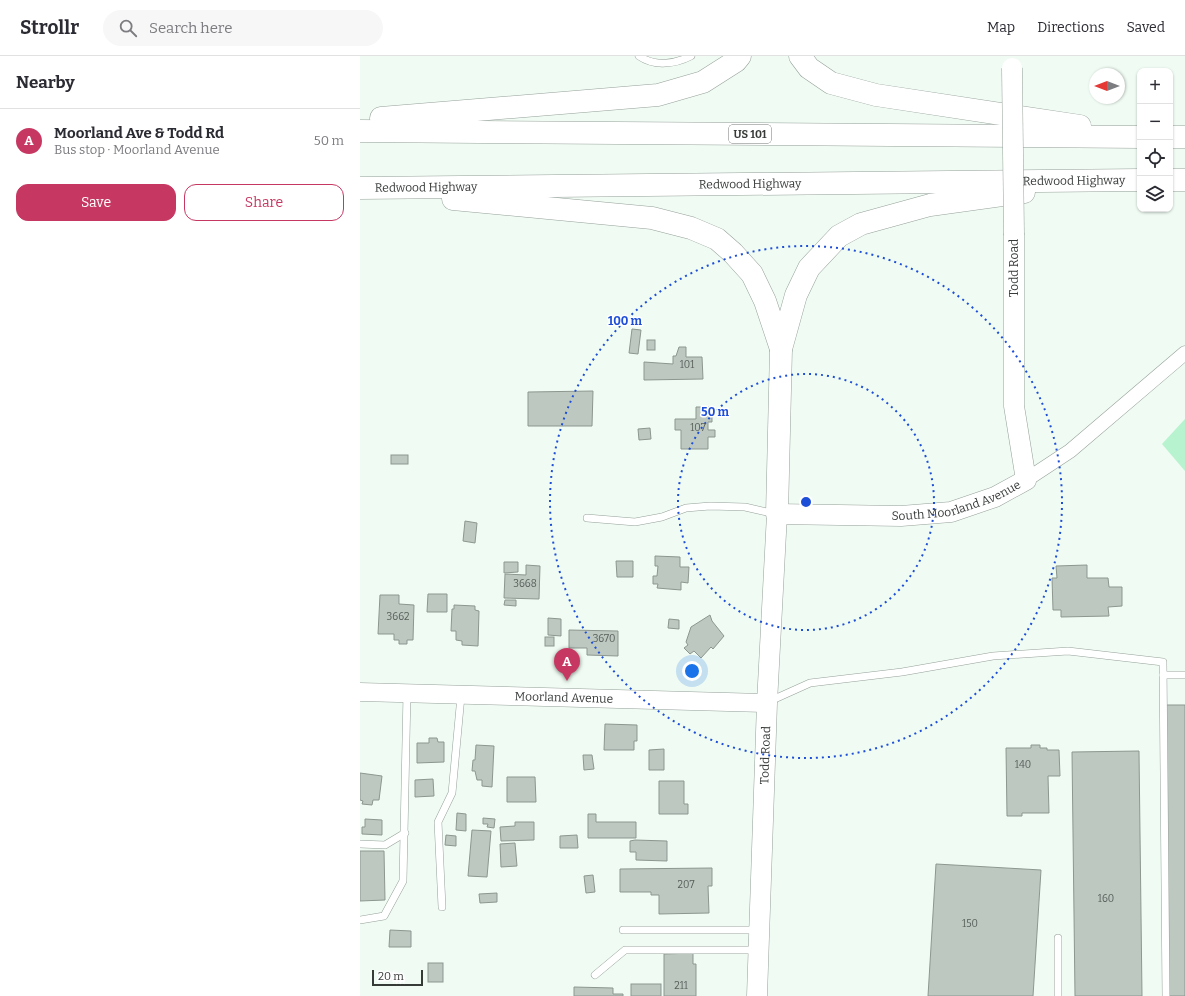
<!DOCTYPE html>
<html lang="en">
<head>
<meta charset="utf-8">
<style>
  :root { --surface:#fff; --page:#f7f7f7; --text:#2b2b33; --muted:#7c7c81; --line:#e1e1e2; --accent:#c63862 }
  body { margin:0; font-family:Bitter,serif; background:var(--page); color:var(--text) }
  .controls { position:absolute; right:12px; top:12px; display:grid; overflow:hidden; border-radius:8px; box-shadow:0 1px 3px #0004 }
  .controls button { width:36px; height:36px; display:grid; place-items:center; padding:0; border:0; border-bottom:1px solid var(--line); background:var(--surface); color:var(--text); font:20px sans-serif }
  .compass { position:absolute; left:729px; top:12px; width:36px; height:36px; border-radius:50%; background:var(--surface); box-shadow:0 1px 3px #0004; rotate:270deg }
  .scale { position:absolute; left:12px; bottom:10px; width:51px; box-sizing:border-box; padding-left:4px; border:2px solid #373b38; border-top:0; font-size:11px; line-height:14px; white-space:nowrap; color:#373b38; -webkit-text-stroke:3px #fff; paint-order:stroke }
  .you { position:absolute; left:332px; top:615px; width:14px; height:14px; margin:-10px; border:3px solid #fff; border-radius:50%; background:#1a73e8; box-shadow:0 0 0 6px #1a73e833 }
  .badge { display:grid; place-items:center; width:26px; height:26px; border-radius:50%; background:var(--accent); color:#fff; font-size:13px; font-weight:700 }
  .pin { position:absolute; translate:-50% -33px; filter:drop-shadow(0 1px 2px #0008) }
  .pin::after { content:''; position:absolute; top:21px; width:14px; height:12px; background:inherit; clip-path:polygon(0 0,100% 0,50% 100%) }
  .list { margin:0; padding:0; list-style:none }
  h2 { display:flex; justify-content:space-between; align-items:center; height:52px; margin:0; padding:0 16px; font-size:17px }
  h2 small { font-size:13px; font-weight:400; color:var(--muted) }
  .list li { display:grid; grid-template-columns:26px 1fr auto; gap:12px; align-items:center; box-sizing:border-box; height:64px; padding:0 16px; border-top:1px solid var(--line) }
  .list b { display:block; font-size:15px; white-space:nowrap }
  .list p { margin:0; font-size:13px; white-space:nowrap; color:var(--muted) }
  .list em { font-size:13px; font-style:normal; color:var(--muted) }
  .actions { display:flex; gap:8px; padding:12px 16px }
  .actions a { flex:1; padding:9px 0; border:1px solid var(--accent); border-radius:12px; text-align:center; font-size:14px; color:var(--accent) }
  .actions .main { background:var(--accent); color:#fff }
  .icon { flex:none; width:22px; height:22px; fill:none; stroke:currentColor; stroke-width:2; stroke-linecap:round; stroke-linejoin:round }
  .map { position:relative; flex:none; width:825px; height:940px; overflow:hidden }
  header { display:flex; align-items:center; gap:24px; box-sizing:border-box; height:56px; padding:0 20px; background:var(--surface); border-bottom:1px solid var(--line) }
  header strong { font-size:19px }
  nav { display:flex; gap:22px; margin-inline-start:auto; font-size:14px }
  .search { width:280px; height:36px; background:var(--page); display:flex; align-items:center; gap:10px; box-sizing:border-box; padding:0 14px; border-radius:22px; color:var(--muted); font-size:15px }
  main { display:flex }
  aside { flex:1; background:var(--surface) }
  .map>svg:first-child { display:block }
</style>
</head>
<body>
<header>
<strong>Strollr</strong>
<div class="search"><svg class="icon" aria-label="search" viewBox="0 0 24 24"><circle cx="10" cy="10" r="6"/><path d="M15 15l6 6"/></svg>Search here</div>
<nav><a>Map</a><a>Directions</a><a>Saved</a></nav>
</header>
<main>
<aside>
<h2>Nearby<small></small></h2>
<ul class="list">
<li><span class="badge">A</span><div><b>Moorland Ave &amp; Todd Rd</b><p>Bus stop · Moorland Avenue</p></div><em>50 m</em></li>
</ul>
<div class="actions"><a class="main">Save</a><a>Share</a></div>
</aside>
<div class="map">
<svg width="825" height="940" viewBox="0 0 825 940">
  <rect width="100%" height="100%" fill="#effbf3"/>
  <polygon fill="#b8f3cf" points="825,363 825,415 802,388"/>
  <g fill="#bdc8c1" stroke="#8d9790">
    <polygon points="272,273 281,274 278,298 269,297"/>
    <rect x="287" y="284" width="8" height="10"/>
    <polygon points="319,291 326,291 326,301 342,301 343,323 284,324 284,306 313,308 313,300 316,300"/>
    <polygon points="233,335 232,370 168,370 168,336"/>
    <polygon points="336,351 352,351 352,366 348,366 348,374 355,374 355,381 348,381 348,393 321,393 321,374 315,374 315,363 336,363"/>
    <polygon points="290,372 291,383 279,384 278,373"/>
    <rect x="31" y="399" width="17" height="9"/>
    <polygon points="105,465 117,467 115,487 103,485"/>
    <polygon points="295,500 320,501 320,511 329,511 328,527 321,526 321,534 297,532 298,528 293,528 293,520 297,520 298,510 295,510"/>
    <polygon points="256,505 273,505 273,521 257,521"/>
    <polygon points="144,506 158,506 158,516 144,517"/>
    <polygon points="166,509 180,510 179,543 144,542 145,518 166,519"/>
    <polygon points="727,509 727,522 748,522 749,531 762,531 762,550 748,551 749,560 701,561 701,554 693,554 692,522 697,522 696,510"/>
    <polygon points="68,538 87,538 87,556 67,556"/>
    <polygon points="20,539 39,539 39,548 54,549 53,584 47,584 47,588 39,588 39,584 34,584 34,578 18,578"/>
    <polygon points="145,544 156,544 156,550 144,549"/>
    <polygon points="94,549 115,550 115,554 119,555 118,590 102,589 102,585 96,584 96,575 91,575 92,553 94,553"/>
    <polygon points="350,559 352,565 364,580 353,593 351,591 341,602 334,595 330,598 324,592 328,589 326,586 331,571"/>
    <polygon points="188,562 201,563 201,580 188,579"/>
    <polygon points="309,563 319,564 319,573 308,572"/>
    <polygon points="209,574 258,575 258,600 227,599 227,592 209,592"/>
    <rect x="185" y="581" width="9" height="9"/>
    <polygon points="803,649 825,649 825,940 806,940"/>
    <polygon points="245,668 277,669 277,685 274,685 274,694 244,694"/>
    <polygon points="69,682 77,682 78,686 84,686 84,706 57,707 57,687 69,687"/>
    <polygon points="116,689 134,690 132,731 122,730 122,724 117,724 115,715 112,715 113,704 115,704"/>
    <polygon points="671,689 680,689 680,692 687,692 687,694 699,694 700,720 688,720 689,757 662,757 662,760 647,760 646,692 671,692"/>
    <polygon points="304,693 304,714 289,714 289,694"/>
    <polygon points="779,695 782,940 715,940 712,696"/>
    <polygon points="223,699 232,699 234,713 224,714"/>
    <polygon points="0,717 22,720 19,744 13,744 12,749 2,748 3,745 0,744"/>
    <polygon points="147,721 175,721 176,746 147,746"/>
    <polygon points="73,723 74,740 55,741 55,724"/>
    <polygon points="299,725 324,725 324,748 328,748 328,758 299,758"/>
    <polygon points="97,757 106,758 106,775 96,774"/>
    <polygon points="228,758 236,758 236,766 276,766 276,782 228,782"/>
    <polygon points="123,762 135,763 134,772 127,771 128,768 123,768"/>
    <polygon points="5,763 22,764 22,779 2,778 2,771 5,771"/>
    <polygon points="155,766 174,766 174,784 141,785 140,771 155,770"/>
    <polygon points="112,774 131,775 127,821 108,820"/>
    <polygon points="86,779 96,780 96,790 85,789"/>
    <polygon points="217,779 218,792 200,792 200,780"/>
    <polygon points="275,784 307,785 307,805 276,804 276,796 270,796 270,785"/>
    <polygon points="155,787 157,810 141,811 140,788"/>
    <polygon points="0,795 24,795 25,844 0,845"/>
    <polygon points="576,808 681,814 673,940 568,940"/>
    <polygon points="352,812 352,830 348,830 349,857 299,858 299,839 291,839 291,836 260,836 260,813"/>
    <polygon points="233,819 235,836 226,837 224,820"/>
    <polygon points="137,837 137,846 120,847 119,838"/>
    <polygon points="30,874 51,875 51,891 29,891"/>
    <polygon points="333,897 333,908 336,908 336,940 304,940 304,898"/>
    <rect x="68" y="907" width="15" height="19"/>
    <rect x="271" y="928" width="30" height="12"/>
    <polygon points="214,931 253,932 253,938 263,938 263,940 214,940"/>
  </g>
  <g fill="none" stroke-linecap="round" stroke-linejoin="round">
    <g stroke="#96a19a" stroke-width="8">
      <g id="service">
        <path d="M 279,0 C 295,11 315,8 331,0"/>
        <polyline points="227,462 275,466 302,461 326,452 350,450 385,451 415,458"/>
        <polyline points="803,619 825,619"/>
        <polyline points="410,645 450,627 542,616 633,600 708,595 803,606 806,940"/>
        <polyline points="0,788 25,789 45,777"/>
        <polyline points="82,851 78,766 92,737 101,640"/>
        <polyline points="0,864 24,860 43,825 47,637"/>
        <polyline points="263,874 397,874"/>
        <polyline points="698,882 698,940"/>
        <polyline points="235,919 265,894 398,894"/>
      </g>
    </g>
    <g stroke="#96a19a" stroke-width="15">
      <polyline id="minor" points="666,424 710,395 825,297"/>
    </g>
    <g stroke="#96a19a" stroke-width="19">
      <g id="tertiary">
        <path id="s1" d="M 0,636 L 407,647"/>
      </g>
    </g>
    <g stroke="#96a19a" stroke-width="21">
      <g id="secondary">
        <path id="s2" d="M 397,940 L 407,647 L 417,458 L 541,460 L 591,456 L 635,441 L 666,424 L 654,350 L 654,179"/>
      </g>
    </g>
    <g stroke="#96a19a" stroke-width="23">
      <g id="motorway">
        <polyline points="440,0 449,12 471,27 516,39 720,70"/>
        <polyline points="21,62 298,39 343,26 376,5 380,0"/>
        <polyline points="0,75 780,81"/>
        <polyline points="810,81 825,81"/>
        <polyline points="810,124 825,124"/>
        <path id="s3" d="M 0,132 L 780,124"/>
        <polyline points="93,143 292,162 331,172 357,183 373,197 392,218 405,245 421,293"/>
        <polyline points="417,458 421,293 436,239 449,212 479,180 501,168 570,149 664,136"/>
      </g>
    </g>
    <use href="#service" stroke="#fff" stroke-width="7"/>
    <use href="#minor" stroke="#fff" stroke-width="14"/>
    <use href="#tertiary" stroke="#fff" stroke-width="18"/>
    <use href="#secondary" stroke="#fff" stroke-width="20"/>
    <use href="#motorway" stroke="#fff" stroke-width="22"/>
    <g stroke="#96a19a" stroke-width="21" stroke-linecap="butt">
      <polyline id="secondary-bridge" points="652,12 654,179"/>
    </g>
    <use href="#secondary-bridge" stroke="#fff" stroke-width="20"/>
  </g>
  <g fill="none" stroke="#1d4ed8" stroke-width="2" stroke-dasharray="2 4">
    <circle cx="446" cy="446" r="128"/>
    <circle cx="446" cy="446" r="256"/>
  </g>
  <g text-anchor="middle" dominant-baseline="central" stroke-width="3" stroke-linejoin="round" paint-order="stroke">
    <g font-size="10" fill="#585e5a">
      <text x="327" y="309">101</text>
      <text x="338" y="372">107</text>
      <text x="165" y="528">3668</text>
      <text x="38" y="561">3662</text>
      <text x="244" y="583">3670</text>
      <text x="663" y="709">140</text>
      <text x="326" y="829">207</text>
      <text x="746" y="843">160</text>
      <text x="610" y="868">150</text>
      <text x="321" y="930">211</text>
    </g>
    <rect fill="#fff" stroke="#737674" stroke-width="1" x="369" y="69" width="42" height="18" rx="3"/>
    <g font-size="11" font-weight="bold" fill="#373b38">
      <text x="390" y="78">US 101</text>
    </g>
    <g font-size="12" fill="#373b38" stroke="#fff">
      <text stroke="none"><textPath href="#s3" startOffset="714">Redwood Highway</textPath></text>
      <text stroke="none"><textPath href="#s3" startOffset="390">Redwood Highway</textPath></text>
      <text stroke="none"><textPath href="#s3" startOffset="66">Redwood Highway</textPath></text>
      <text transform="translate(654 212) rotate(-90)">Todd Road</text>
      <text stroke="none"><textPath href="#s2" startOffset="664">South Moorland Avenue</textPath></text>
      <text stroke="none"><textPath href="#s1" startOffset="204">Moorland Avenue</textPath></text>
      <text stroke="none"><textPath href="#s2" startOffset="241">Todd Road</textPath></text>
    </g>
  </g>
  <circle cx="446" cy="446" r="6" fill="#1d4ed8" stroke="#fff" stroke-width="2"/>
  <g font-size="12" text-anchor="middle" font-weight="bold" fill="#1d4ed8" stroke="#fff" stroke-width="3" stroke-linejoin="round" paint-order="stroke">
    <text x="265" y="269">100 m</text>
    <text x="355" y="360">50 m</text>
  </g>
</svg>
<div class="controls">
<button>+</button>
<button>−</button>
<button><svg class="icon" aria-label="locate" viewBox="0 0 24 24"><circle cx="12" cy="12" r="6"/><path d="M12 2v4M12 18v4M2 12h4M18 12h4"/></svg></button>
<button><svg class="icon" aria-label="layers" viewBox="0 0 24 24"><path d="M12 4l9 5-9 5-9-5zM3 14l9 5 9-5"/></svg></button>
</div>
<svg class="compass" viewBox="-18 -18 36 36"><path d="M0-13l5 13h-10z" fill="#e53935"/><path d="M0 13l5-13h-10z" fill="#7c7c81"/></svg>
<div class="scale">20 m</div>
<div class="you"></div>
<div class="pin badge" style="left:207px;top:625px">A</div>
</div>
</main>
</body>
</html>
